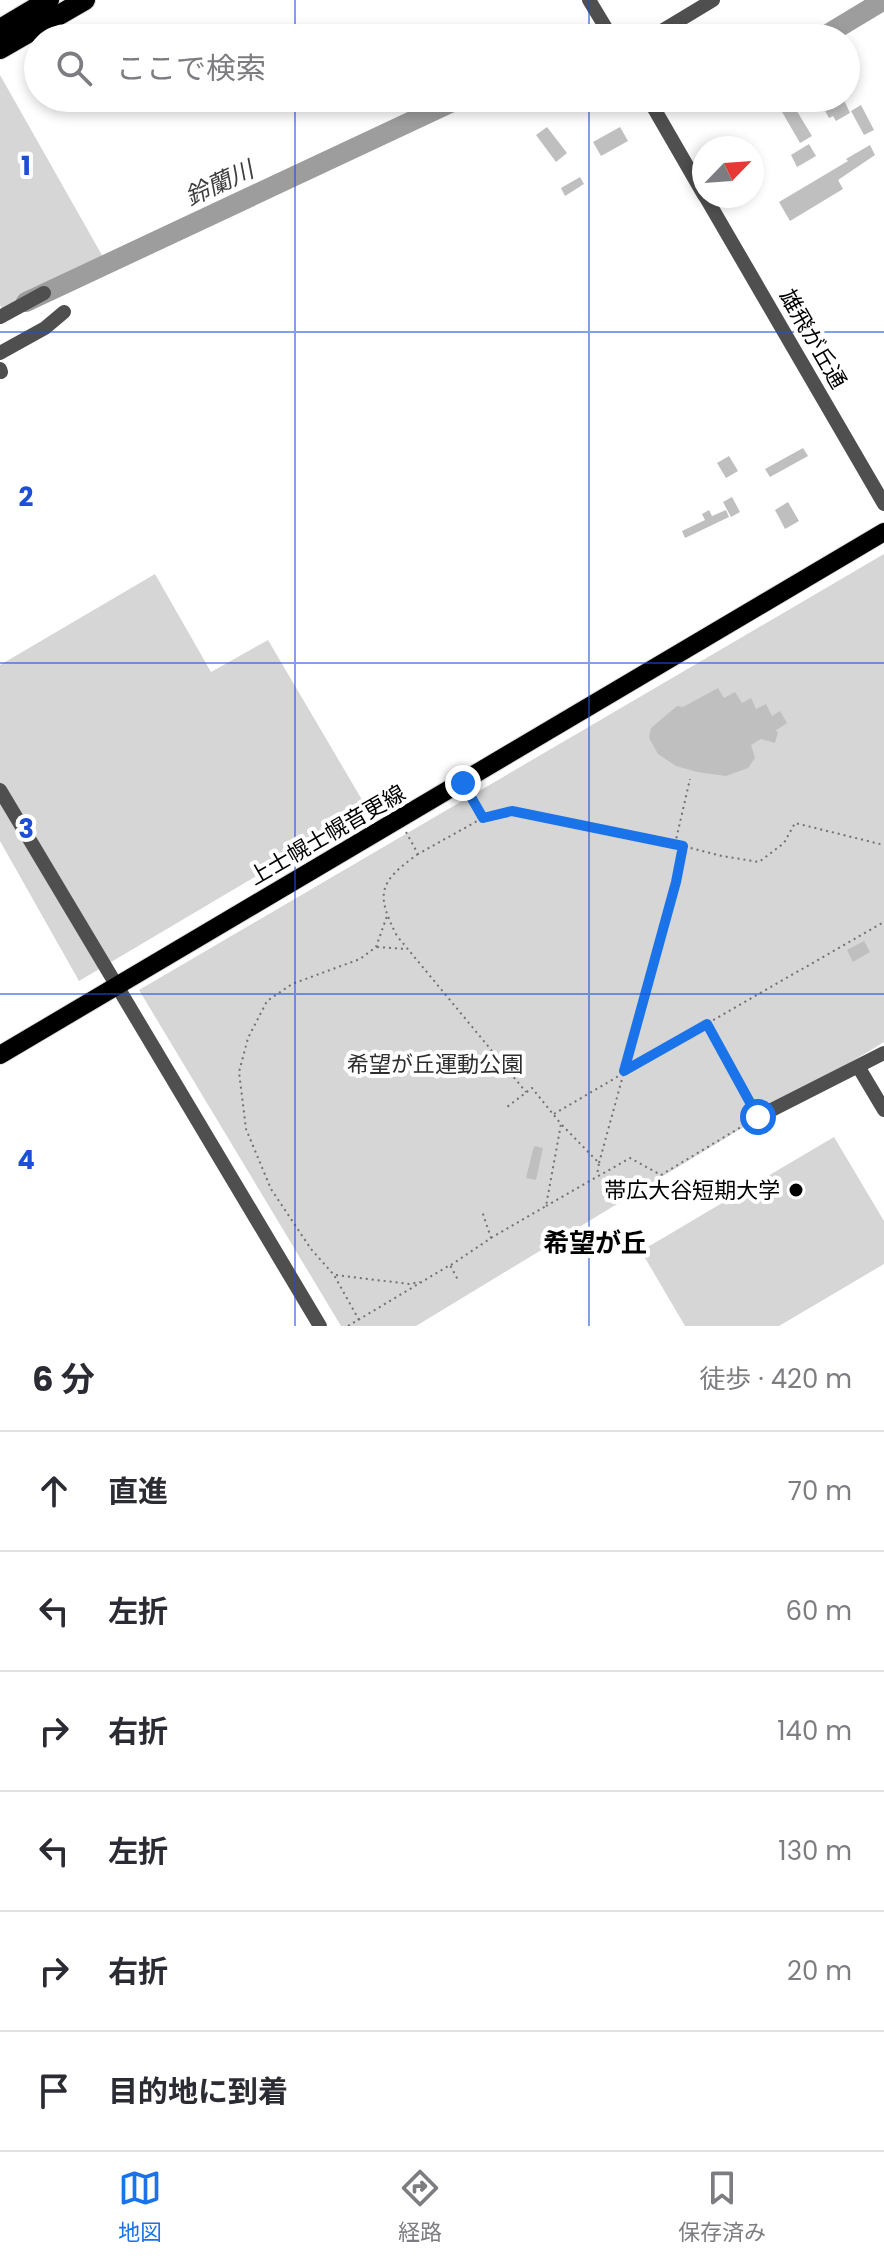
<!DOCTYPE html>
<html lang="ja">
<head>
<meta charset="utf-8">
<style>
  :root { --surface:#fff; --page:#f7f7f7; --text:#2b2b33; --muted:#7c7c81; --line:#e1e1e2; --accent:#1a73e8 }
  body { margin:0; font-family:Poppins,"Noto Sans JP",sans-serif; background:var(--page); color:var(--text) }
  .compass { position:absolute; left:692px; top:136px; width:72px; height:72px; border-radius:50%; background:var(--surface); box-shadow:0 4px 12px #0003; rotate:65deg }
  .stop { position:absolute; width:24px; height:24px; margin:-18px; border:6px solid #1a73e8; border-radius:50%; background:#fff }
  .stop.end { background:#1a73e8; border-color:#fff; box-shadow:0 2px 8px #0008 }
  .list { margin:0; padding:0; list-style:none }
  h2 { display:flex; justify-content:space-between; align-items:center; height:104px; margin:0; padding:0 32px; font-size:34px }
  h2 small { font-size:26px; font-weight:400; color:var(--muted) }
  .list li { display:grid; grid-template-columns:52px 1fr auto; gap:24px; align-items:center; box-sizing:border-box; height:120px; padding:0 32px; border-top:2px solid var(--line) }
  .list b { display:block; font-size:30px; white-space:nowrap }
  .list em { font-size:26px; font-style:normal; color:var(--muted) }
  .icon { flex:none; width:44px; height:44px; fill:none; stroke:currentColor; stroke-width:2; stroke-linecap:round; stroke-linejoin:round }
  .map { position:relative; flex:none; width:884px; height:1326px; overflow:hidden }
  .search { position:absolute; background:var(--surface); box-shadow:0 4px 12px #0003; left:24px; right:24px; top:24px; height:88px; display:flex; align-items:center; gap:20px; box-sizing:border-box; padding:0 28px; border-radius:44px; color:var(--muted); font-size:30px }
  .sheet { height:824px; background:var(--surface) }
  nav { display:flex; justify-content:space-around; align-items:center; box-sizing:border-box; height:112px; border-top:2px solid var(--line); background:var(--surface); font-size:22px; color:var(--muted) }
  nav a { display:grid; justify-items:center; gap:4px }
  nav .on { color:var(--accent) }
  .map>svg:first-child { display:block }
</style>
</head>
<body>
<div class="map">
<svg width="884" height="1326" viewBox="0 0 884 1326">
  <rect width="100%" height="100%" fill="#fff"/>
  <g fill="#d6d6d6">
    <polygon points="0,75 103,257 4,312 0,305"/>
    <polygon points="884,554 884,1042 416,1326 341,1326 139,990"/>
    <polygon points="155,574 211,672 268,640 368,810 79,981 0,841 0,665"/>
    <polygon points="834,1137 884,1221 884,1264 779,1326 685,1326 641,1251"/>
  </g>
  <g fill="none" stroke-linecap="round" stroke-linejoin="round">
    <g stroke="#9d9d9d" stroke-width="20">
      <polyline points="821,38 884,0"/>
      <polyline points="26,302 461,98"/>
    </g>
  </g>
  <g fill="#bfbfbf">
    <polygon points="774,98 789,98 812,136 800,143"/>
    <polygon points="818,98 843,98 850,113 836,121 833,116 829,118"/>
    <polygon points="861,105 874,130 864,135 851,111"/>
    <polygon points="547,127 567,153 556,162 536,135"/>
    <polygon points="620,127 628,141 601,156 593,142"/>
    <polygon points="809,144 816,156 797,167 791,155"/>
    <polygon points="870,145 875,155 838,180 843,189 790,221 779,202 848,161 846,159"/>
    <polygon points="580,177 584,184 565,196 561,188"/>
    <polygon points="803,448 808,456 770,477 765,469"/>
    <polygon points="729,456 738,471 726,478 717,463"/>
    <polygon points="732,497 740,512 731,517 723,502"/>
    <polygon points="788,502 799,521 785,529 775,510"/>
    <polygon points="709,510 712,516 726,510 729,517 685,538 682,531 705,520 702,514"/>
    <polygon points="718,688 724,698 735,692 742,703 751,698 756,709 766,704 772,716 780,711 787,723 775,731 778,732 775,743 761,739 751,745 755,758 748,768 726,776 697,772 676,766 658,754 649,738 651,728 677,706 683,707"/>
    <polygon points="864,941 870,952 853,962 847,950"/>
    <polygon points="534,1146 543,1148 536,1180 526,1178"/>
  </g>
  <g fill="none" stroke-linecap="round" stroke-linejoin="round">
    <g stroke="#dbdbdb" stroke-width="20">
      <polyline id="major" points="0,1055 884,532"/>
    </g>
    <g stroke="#dbdbdb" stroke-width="22">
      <g id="highway">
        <polyline points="0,29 49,0"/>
        <polyline points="0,49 85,0"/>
      </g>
    </g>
    <g stroke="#717171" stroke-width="2" stroke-dasharray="2 4" stroke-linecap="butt">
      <polyline points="470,794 483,818 512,811 682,846"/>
      <polyline points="406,832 418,854 481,819"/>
      <polyline points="675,844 690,779"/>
      <path d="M 418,854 C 379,882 375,893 397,936 L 526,1092"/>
      <polyline points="377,947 406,949"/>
      <polyline points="708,1023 884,922"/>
      <polyline points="554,1114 707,1024 752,1106"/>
      <polyline points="562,1125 599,1163 597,1175"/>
      <polyline points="599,1163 676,882 683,846 722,856 759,862 784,843 795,823 884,845"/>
      <polyline points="546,1206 630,1158 661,1175 746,1124"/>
      <polyline points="491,1238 546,1206 561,1124 532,1088 507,1107"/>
      <polyline points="451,1265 491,1238 482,1211"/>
      <polyline points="336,1275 409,1284 420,1282"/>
      <polyline points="359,1320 334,1275 311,1249 271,1189 246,1129 239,1072 248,1038 267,1001 292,984 360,959 376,947 387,916"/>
      <polyline points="348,1326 450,1265 458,1280"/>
    </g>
    <g stroke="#4f4f4f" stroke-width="14">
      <polyline points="589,0 612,38"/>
      <polyline points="650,38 713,0"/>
      <polyline points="648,98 704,195"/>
      <polyline points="705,196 884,504"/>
      <polyline points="0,317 44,293"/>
      <polyline points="0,353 45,328 64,312"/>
      <polyline points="0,369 1,372"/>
      <polyline points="0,790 320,1326"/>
      <polyline points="859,1068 884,1110"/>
      <polyline points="758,1117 884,1053"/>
    </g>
    <use href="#major" stroke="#000" stroke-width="18"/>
    <use href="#highway" stroke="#000" stroke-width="20"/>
  </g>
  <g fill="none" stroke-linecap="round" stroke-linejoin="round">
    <polyline stroke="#1a73e8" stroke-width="10" points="463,783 483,818 512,811 683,846 676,882 624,1071 707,1024 758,1117"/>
  </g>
  <path fill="none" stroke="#1d4ed8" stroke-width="2" stroke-opacity="0.55" d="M 295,0 L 295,38M 589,0 L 589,38M 295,98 L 295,1326M 589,98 L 589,1326M 0,332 L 884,332M 0,663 L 884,663M 0,994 L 884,994"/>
  <circle fill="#000" stroke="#fff" stroke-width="3" cx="796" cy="1190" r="8"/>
  <g text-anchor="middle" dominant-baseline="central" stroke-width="8" stroke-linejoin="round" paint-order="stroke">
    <g font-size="22" fill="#000" stroke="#fff">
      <text transform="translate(813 339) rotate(60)">雄飛が丘通</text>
      <text transform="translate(327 835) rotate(-30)">上士幌士幌音更線</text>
    </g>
    <g font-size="22" fill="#2d2d2d" stroke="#fff">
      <text x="435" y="1064">希望が丘運動公園</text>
    </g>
    <g font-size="22" fill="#000" stroke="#fff" text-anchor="end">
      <text x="780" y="1190">帯広大谷短期大学</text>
    </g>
    <g font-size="24" font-style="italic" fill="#3e3e3e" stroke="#fff">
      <text transform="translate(219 183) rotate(-25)">鈴蘭川</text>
    </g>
    <g font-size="26" font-weight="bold" fill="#000" stroke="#fff">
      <text x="595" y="1243">希望が丘</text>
    </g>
  </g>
  <g font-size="26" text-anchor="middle" font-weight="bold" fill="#1d4ed8" stroke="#fff" stroke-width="8" stroke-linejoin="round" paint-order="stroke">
    <text x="26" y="175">1</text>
    <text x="26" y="506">2</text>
    <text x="26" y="838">3</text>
    <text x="26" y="1169">4</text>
  </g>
</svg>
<svg class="compass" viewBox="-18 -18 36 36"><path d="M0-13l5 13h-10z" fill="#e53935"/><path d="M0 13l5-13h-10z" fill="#7c7c81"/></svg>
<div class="stop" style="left:758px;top:1117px"></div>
<div class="stop end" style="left:463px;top:783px"></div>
<div class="search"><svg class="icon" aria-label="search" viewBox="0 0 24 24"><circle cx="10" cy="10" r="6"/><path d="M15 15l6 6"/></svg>ここで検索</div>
</div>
<section class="sheet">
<h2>6 分<small>徒歩 · 420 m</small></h2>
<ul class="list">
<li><svg class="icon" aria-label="ahead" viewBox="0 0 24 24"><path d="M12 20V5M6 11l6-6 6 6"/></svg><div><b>直進</b></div><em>70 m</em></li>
<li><svg class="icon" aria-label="left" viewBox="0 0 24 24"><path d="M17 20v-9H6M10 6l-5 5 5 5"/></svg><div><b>左折</b></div><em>60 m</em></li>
<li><svg class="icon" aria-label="right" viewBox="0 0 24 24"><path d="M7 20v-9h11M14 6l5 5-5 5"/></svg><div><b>右折</b></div><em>140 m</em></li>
<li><svg class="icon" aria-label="left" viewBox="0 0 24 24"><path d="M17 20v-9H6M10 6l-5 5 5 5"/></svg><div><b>左折</b></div><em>130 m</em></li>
<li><svg class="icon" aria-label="right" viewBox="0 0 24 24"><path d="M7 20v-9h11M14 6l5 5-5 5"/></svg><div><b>右折</b></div><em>20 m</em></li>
<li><svg class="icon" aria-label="arrive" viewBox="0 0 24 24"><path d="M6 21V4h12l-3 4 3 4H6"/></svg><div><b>目的地に到着</b></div></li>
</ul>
</section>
<nav>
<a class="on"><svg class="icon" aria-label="map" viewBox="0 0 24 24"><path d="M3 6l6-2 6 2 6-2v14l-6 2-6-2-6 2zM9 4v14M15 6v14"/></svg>地図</a>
<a><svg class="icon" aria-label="directions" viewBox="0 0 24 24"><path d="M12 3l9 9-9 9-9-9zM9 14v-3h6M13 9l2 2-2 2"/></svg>経路</a>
<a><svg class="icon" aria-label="saved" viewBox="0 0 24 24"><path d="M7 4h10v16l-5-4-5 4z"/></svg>保存済み</a>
</nav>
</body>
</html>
